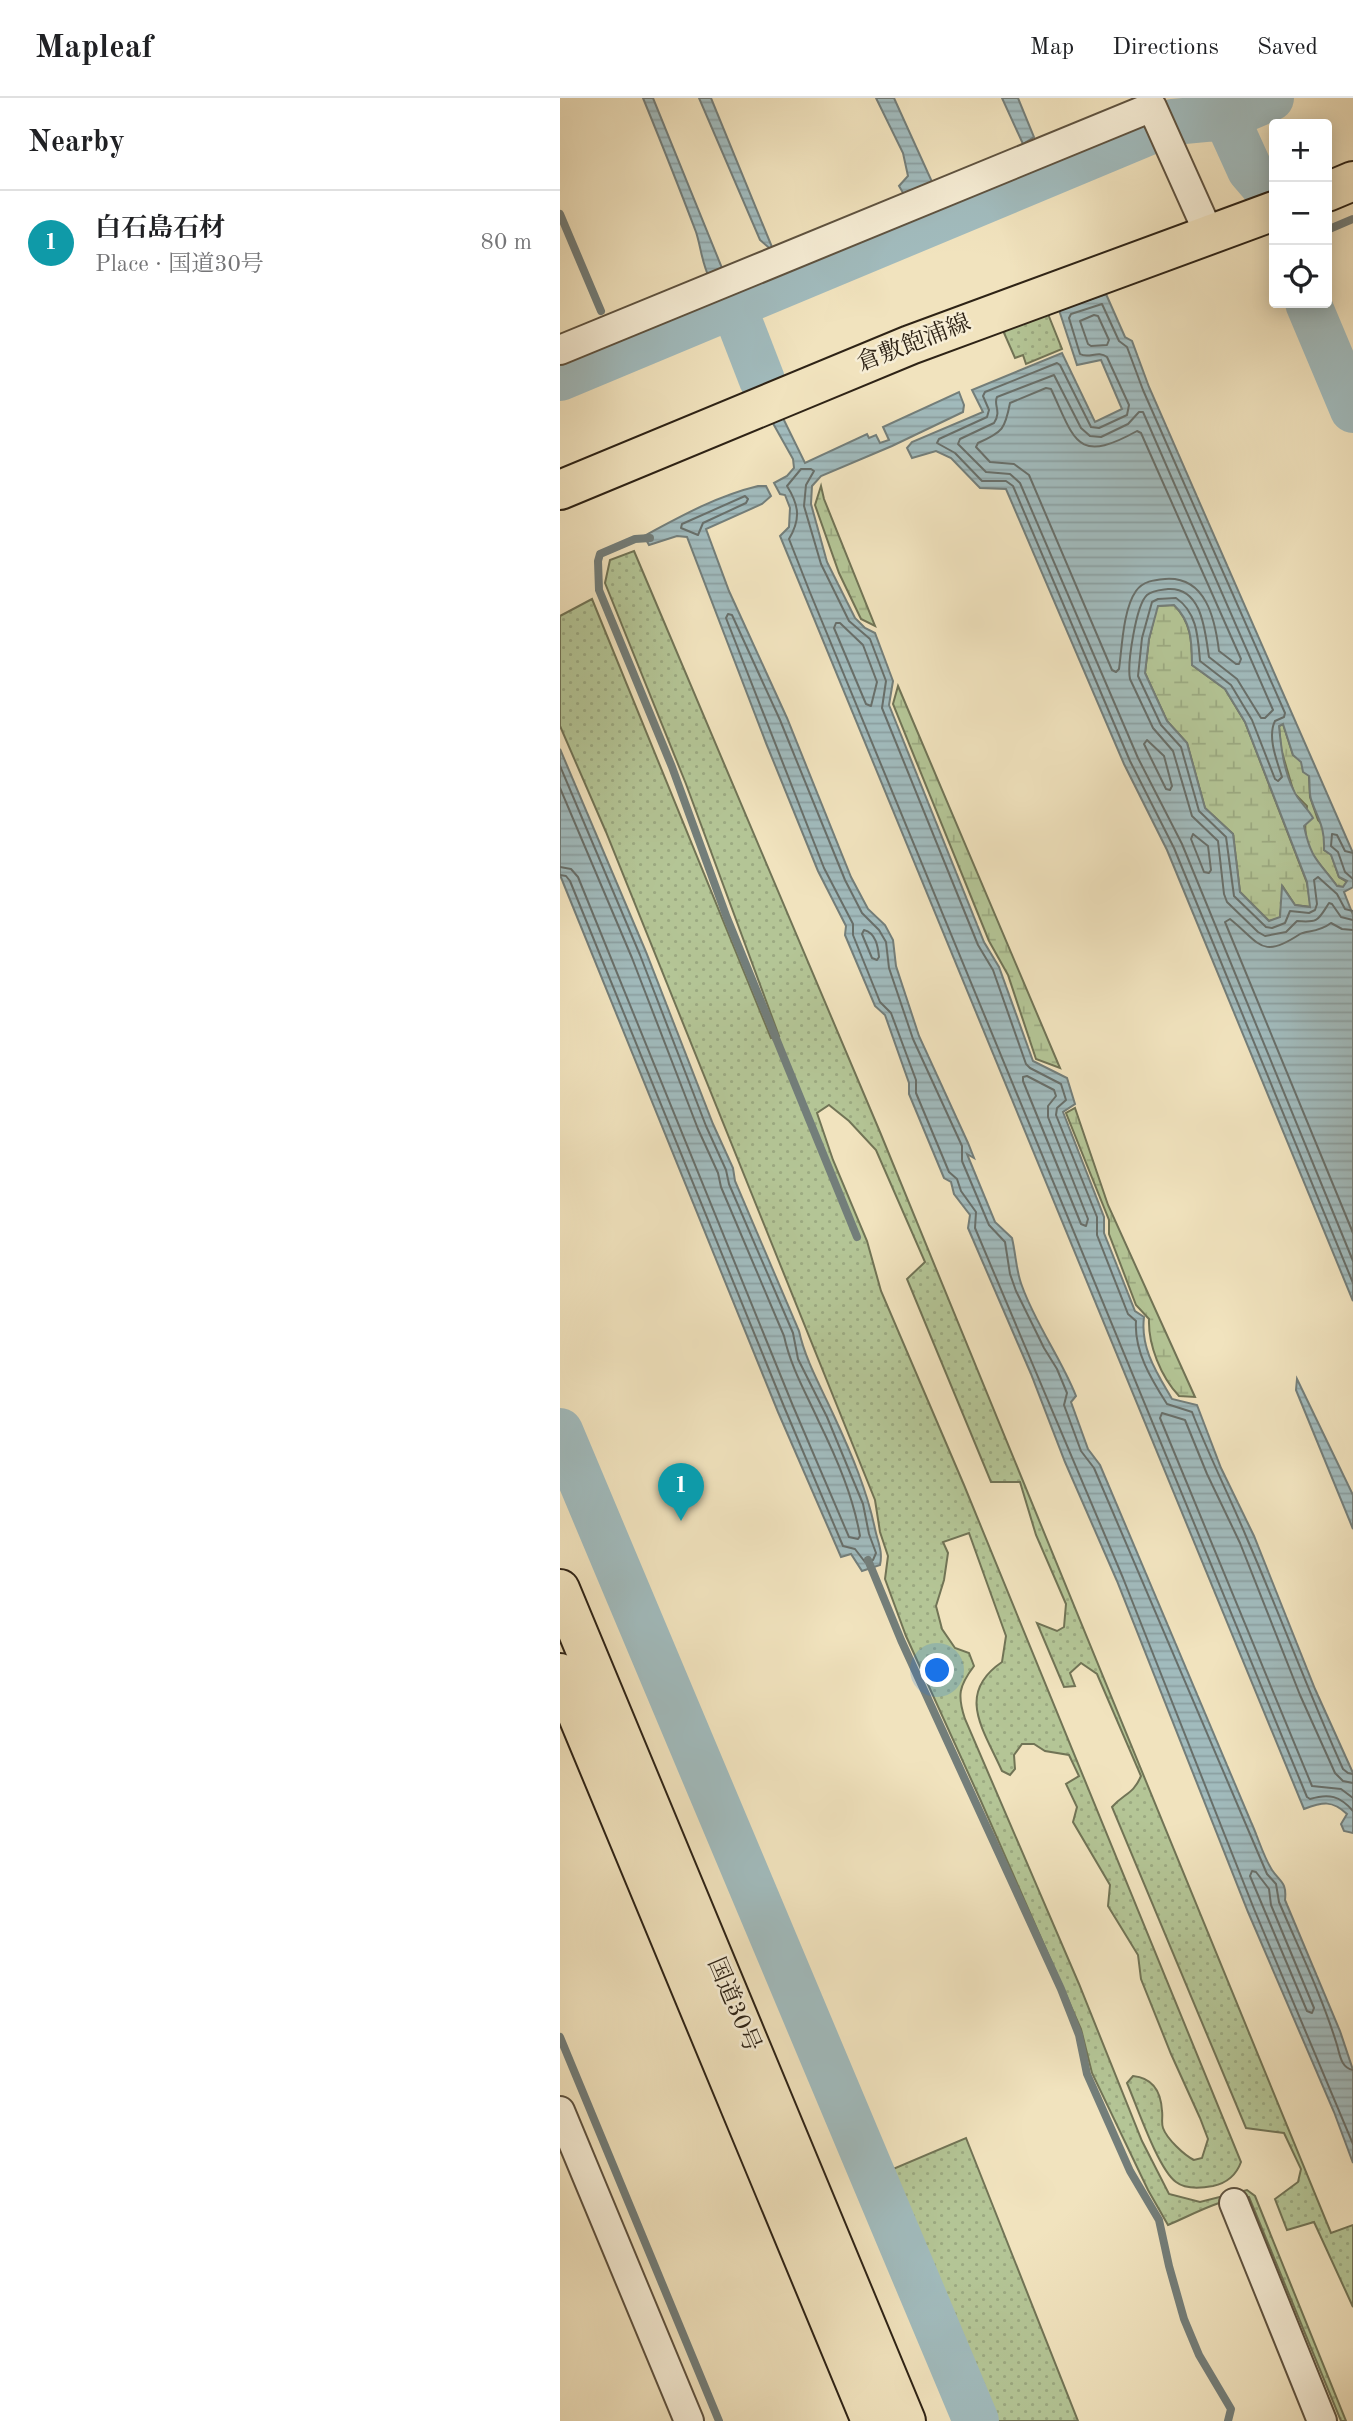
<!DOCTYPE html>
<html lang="en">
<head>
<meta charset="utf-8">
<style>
  :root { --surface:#fff; --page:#f2f2f2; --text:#202124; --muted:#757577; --line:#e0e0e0; --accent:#0f766e }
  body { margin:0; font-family:"Old Standard TT","Noto Serif JP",serif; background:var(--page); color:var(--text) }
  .controls { position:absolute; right:21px; top:21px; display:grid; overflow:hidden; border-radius:7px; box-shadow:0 4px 18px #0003 }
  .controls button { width:63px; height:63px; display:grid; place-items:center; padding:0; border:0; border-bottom:2px solid var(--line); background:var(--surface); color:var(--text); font:35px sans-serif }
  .you { position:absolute; left:378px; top:1573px; width:24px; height:24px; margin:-18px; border:5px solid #fff; border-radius:50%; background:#1a73e8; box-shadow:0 0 0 10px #1a73e833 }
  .badge { display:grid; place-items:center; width:46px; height:46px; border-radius:50%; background:var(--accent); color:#fff; font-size:23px; font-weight:700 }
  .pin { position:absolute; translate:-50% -58px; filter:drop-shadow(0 2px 4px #0008) }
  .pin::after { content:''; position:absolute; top:37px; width:24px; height:21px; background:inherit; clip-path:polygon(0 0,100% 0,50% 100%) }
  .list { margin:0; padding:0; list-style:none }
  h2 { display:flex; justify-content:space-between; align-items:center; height:91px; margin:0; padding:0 28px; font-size:30px }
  h2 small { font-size:23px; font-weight:400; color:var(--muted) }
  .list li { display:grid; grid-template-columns:46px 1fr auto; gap:21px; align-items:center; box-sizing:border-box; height:105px; padding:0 28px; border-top:2px solid var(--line) }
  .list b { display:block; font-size:26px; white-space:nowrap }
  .list p { margin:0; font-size:23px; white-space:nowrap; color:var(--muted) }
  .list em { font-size:23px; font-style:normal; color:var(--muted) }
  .icon { flex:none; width:38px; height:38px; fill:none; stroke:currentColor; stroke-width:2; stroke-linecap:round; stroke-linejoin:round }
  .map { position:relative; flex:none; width:793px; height:2323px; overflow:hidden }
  header { display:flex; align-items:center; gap:42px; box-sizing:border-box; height:98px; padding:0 35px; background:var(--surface); border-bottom:2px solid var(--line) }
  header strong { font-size:33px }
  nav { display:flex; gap:38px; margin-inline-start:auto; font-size:24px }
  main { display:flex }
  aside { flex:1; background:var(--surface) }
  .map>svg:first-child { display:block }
</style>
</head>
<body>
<header>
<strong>Mapleaf</strong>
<nav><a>Map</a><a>Directions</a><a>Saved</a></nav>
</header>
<main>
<aside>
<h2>Nearby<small></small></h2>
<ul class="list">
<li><span class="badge" style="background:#0f9aa8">1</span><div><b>白石島石材</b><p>Place · 国道30号</p></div><em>80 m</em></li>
</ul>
</aside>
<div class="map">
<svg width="793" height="2323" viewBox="0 0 793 2323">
  <defs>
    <pattern id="grass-dots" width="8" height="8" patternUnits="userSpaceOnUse" patternTransform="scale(1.75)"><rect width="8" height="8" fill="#b4c596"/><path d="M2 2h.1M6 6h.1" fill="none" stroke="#9ba981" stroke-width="1.8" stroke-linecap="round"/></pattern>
    <pattern id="wetland-marsh" width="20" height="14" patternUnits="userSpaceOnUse" patternTransform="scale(1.75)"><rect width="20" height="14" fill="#b4c596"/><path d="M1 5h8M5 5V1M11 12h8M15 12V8" fill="none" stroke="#9ba981"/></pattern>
    <pattern id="water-rules" width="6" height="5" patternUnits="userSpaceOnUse" patternTransform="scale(1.75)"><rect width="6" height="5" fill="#a1bbbd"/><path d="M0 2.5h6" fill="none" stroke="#8ba0a2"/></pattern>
  </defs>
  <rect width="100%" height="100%" fill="#f1e3be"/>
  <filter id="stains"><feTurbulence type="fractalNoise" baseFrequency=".00286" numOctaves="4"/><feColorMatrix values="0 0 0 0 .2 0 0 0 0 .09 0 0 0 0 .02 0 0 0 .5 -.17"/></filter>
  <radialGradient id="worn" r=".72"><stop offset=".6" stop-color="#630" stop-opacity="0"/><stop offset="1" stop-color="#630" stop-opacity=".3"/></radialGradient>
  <g fill="url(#grass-dots)" stroke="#717456" stroke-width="2">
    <polygon points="486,211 502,251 466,266 463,257 455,260 441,228"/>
    <path d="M 74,453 L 320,1034 L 771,2135 L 793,2127 L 793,2209 L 754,2124 L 727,2132 L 715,2101 L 738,2084 L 741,2071 L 724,2035 L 686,2030 L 552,1709 C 564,1695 573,1697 581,1678 L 537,1576 L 521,1565 L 510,1575 L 515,1588 L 504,1589 L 477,1525 L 497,1533 L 504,1529 L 506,1506 L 476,1437 L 460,1384 L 431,1384 L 347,1181 L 365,1164 L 316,1052 L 289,1023 L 269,1007 L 257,1015 L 273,1062 L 307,1143 L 321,1193 L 404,1387 L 681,2064 C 676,2078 667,2085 653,2088 C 642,2090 625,2091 616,2084 C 598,2071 577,2008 567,1985 L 573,1978 C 593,1980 601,1993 602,2013 C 603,2018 601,2025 603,2030 C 607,2041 624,2057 634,2062 L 642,2060 L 648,2041 L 640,2020 L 611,1956 L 581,1881 L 578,1857 L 548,1808 L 550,1787 L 513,1724 L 517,1709 L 506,1686 L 519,1678 L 509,1657 L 485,1653 L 474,1646 L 462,1646 L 454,1657 L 455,1671 L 450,1677 L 442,1673 C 424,1632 395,1596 442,1564 L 446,1538 L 409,1435 L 383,1444 L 388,1455 L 384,1482 L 376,1508 L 382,1531 L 395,1550 L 409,1555 L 414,1568 C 399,1588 397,1597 405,1621 L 519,1886 L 582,2043 L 609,2096 L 640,2104 L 687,2092 L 695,2098 L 786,2323 L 781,2323 L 689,2099 C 661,2100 634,2116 608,2127 L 588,2092 L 532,1975 L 521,1931 L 420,1701 L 346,1538 L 325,1481 L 328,1458 L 320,1434 L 315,1402 L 46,734 L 0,628 L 0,518 L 32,501 L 211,940 L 219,938 L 126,686 L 45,485 L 50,462 Z"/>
    <polygon points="406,2040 518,2323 436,2323 333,2071"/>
  </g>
  <g fill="url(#wetland-marsh)" stroke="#717456" stroke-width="2">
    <polygon points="261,388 264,401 315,528 301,521 279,475 255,407"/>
    <path d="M 614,507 C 631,524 632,543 632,567 L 665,591 L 685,624 L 747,785 L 751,809 L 735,807 L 723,789 L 720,820 L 709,823 L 680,794 L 673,736 L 645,710 L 627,645 L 607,623 L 585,575 L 589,541 L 597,508 Z"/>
    <polygon points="338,588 500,970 476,961 448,877 429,843 333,606"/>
    <path d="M 723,626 L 733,657 L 742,664 L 749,678 L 750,699 L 758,722 L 765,730 L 764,752 L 771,756 L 779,779 L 787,784 L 783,789 L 777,788 C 754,757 740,753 747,708 L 734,695 L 721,651 L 719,628 Z"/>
    <path d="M 515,1010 L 548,1107 L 635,1299 L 619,1298 C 601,1279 588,1247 589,1221 L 576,1207 L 549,1136 L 549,1122 L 506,1015 Z"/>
  </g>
  <g fill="url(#water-rules)" stroke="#737e7a" stroke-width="2" fill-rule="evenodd">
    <path d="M 83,0 L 93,0 L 164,175 L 150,181 C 142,167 141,149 136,134 C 119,89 101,44 83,0 Z"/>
    <polygon points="139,0 151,0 214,154 200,142"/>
    <polygon points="316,0 334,0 373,86 346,100 339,88 348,78 343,55"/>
    <polygon points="442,0 458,0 474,39 463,46"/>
    <path d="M 546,196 L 565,239 L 572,243 L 589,289 L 793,755 L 793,789 L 784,794 L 793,817 L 793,1203 L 607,752 L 564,666 L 446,391 L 420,390 L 391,360 L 376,353 L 352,360 L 347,350 L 352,344 L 423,314 L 412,292 L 502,255 L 535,324 L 562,311 L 541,262 L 517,267 L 499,212 ZM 614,507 C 631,523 632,543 632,567 L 665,591 L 685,624 L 747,784 L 750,809 L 735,807 L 722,788 L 720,819 L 709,823 L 680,794 L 673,736 L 645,710 L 627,645 L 607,623 L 585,575 L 589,541 L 598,508 ZM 723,626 L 733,657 L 741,664 L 743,674 L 749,678 C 750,685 749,695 751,701 C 758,722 765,728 764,752 L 771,757 L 779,779 L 787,783 L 783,789 L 777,788 C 759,763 751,762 744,728 L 753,720 C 748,710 738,703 734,693 C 724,674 721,649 719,628 Z"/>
    <path d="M 399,294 L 404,307 L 403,314 L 332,348 L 261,378 L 252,388 L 251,406 L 267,464 L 295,520 L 305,530 L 315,535 L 333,583 L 329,607 L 424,844 L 439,869 L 473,963 L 507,980 L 515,1006 L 503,1014 L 544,1119 L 544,1135 L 575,1213 L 584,1219 C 580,1250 597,1275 612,1301 L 637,1307 L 661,1370 L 694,1438 L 755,1591 L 793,1675 L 793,1735 L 784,1733 L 781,1726 L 787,1716 C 772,1702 763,1704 744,1711 L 220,438 L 229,429 L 230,410 L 225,397 L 220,396 L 214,385 L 227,378 L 234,370 L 233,361 L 210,320 L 221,316 L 245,365 L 307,336 L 309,340 L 316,337 L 320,345 L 329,342 L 323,329 Z"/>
    <path d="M 198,388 L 206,388 L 211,398 L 202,406 L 146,431 L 169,493 L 227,620 L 291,779 L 308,811 L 325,827 L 333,842 L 336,868 L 359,938 L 408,1045 L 414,1060 L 407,1056 L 435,1124 L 452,1140 C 456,1157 456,1173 462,1188 C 476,1227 501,1260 516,1298 L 511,1304 L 528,1351 L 540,1367 L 691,1724 C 698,1739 703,1758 712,1772 C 720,1784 727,1784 725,1802 L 780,1933 L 793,1972 L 793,2065 L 774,2014 L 688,1814 L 557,1483 L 505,1364 L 471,1276 L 408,1130 L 410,1117 L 394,1096 L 391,1084 L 384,1080 L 349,996 L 349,985 L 325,917 L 315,908 L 285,837 L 286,828 L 258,773 L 206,645 L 127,439 L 117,438 L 89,447 L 84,438 C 121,418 157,398 198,388 Z"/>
    <path d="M 0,651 L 86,854 L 153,1026 L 173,1070 L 175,1083 L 239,1233 C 246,1264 261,1289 274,1318 C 291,1355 307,1392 315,1431 C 318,1445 323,1453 320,1467 L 302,1473 L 291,1456 L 281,1459 L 218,1314 L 0,777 Z"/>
    <polygon points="737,1281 793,1397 793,1431 736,1292"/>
  </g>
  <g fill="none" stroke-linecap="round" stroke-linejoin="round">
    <g stroke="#686f6a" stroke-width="2">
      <polygon points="534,217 538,218 549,242 547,247 531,248 528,246 520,223"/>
      <path d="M 486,290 L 491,291 C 515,342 516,367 577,333 L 581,335 L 681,561 L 679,566 L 676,566 L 659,553 C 655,521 646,478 605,481 C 594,482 583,483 576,493 C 563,511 562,550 559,571 L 556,574 L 552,572 L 469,377 L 454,366 L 430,364 L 416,349 L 418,345 C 443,334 445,331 450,305 Z"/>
      <polygon points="185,398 188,401 186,405 143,425 138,437 121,430 122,426"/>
      <polygon points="276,525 280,525 303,547 317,584 311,608 306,606 274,530"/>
      <polygon points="587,642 604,658 612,688 610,692 606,691 584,646"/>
      <polyline points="0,668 80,857 146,1028 166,1072 169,1086 233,1235 238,1261 267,1319 303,1406 309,1436 316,1455 313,1462 305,1464 295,1451 283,1448 225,1311 10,783 6,778 0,777"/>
      <path d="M 0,690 L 72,860 L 138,1031 L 158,1075 L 161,1089 L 224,1238 C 231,1270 246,1295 259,1324 C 277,1361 293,1398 300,1438 L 298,1441 L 289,1439 L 233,1308 L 18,779 L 11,771 L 0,769"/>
      <polygon points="633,736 648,748 651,772 649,775 644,774 631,741"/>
      <polyline points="793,755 785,753 777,737 772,736 771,748 778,754 785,774 793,781"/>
      <path d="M 793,813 L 785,811 L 777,796 L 758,779 L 754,782 L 757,806 L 755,812 L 749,815 L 730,813 L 725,825 L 712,830 L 706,829 L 674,798 L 666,739 L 639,713 L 621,649 L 601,627 L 578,578 L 582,540 L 592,504 L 598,501 L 616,500 C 637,514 638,539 640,563 L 671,587 L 692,622 L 715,681 L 718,683 L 722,679 C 717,663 707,639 715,623 L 724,619 L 725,615 L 583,292 L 567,249 L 559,243 L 542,206 L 511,216 L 509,220 L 520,256 C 529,261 538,252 547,259 L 569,307 L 567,317 L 539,330 L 531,329 L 500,267 L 497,265 L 425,294 L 423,298 L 429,312 L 427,319 L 379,341 L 377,345 L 395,355 L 422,383 L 446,383 L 453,388 L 570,663 L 614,750 L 793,1185"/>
      <path d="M 793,822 L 781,819 L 772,806 L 769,805 C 758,822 759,825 737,823 L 726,834 L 705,838 L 698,834 L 667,804 L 664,796 L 658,743 L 632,718 L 613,653 L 593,630 L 570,581 C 567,566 576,507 587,497 C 593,492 601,492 608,491 C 643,489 645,535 649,559 L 677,581 L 701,620 L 705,620 L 713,612 L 583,314 L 579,314 L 568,326 L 541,339 L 530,338 L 521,330 L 494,277 L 437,299 C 433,307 442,313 434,325 L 400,341 L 398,346 L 426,374 L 450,376 L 460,385 L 578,660 L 622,746 L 793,1163"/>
      <path d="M 304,832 C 316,835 318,849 319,859 L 317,862 L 312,860 L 302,836 Z"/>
      <path d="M 793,832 L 782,831 L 771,825 C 758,835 747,832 740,836 C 701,862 700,845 670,821 L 665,824 L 793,1135"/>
      <polygon points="467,978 494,992 496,998 488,1008 488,1019 528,1121 526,1128 521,1126 463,983 463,979"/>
      <path d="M 793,1676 L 788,1675 L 783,1671 C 749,1596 721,1519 688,1443 C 670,1399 649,1358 632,1314 L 607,1306 C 591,1281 574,1253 576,1223 L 568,1216 L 537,1137 L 537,1119 L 496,1017 L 497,1010 L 506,1002 L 501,986 L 470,970 L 466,966 L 433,872 L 418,847 L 322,610 L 326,583 L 310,541 L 289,523 L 261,466 L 244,408 L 246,387 L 254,373 L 251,371 L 241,371 L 227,388 C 239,407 241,421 229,441 L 249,492 L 747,1699 L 750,1701 C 769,1695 780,1698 793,1713"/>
      <polyline points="793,1685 783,1683 775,1675 740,1597 680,1445 647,1376 625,1322 602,1315 600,1320 752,1688 781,1691 793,1700"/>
      <polygon points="692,1773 696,1774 709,1791 711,1807 754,1910 752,1915 747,1913 690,1778"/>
      <path d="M 793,1972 C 781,1970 780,1957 777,1947 C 762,1898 739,1851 719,1804 L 716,1786 L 707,1776 L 534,1370 L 521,1353 L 504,1307 L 507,1295 L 497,1271 L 484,1250 L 456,1193 L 450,1176 L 445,1144 L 429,1127 L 402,1063 L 402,1048 L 353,941 L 329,870 L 326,844 L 319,832 L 302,815 L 285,782 L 220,622 L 172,517 L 168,516 L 166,520 L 264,770 L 293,826 L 293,837 L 320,904 L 331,915 L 356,982 L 356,995 L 389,1074 L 397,1081 L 401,1093 L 416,1114 L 415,1130 L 563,1480 L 694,1811 L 793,2046"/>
    </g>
    <g stroke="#737e7a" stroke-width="8">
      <polyline points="477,70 481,79"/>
      <polyline points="379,112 383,120"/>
      <polyline points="0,116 41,213"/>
      <polyline points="767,132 793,121"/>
      <polyline points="222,179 224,186"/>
      <polyline points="167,202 170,209"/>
      <polyline points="53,249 57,256"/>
      <polyline points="90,440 75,441 40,456 38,463 39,492 112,669 167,820 297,1139"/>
      <polyline points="308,1462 341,1542 501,1891 519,1937 527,1976 570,2073 599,2122 609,2168 624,2221 639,2257 671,2311 668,2323"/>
      <polyline points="0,1939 159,2323"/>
    </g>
    <g stroke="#a1bbbd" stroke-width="46">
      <polyline points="664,0 666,19 711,0"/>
      <polyline points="748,205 793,312"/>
      <polyline points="173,207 202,282"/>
      <polyline points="0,280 613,24 666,19 690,72 702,86 714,81"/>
      <polyline points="0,1333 416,2323"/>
    </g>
    <g stroke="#5f5340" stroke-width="32">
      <g id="minor">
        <polyline points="0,252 592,9 649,136"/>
        <polyline points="0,2013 129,2323"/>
        <polyline points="674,2105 762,2323"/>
      </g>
    </g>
    <g stroke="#2e2316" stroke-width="42">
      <g id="primary">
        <polyline points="767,94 793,83"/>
        <polyline points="0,392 350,247 714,113"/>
      </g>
    </g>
    <g stroke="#2e2316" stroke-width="42">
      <g id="trunk">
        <polyline points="0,1491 346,2323"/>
        <polyline points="0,1575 311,2323"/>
      </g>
    </g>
    <use href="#minor" stroke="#f6edd5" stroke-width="28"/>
    <use href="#primary" stroke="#f1e3be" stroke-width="38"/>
    <use href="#trunk" stroke="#f1e3be" stroke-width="38"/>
  </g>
  <g text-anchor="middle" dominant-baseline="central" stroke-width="5" stroke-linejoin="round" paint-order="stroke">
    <g font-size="24" fill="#2e2316" stroke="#f6edd5">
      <text transform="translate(354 246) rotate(-21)">倉敷飽浦線</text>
      <text transform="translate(173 1907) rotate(67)">国道30号</text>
    </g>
  </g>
  <rect width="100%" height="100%" filter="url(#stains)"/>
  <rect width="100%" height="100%" fill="url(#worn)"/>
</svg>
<div class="controls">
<button>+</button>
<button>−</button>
<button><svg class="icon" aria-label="locate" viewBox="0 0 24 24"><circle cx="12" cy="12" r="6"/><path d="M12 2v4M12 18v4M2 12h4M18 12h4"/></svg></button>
</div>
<div class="you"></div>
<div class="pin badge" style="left:121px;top:1423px;background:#0f9aa8">1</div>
</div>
</main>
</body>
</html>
